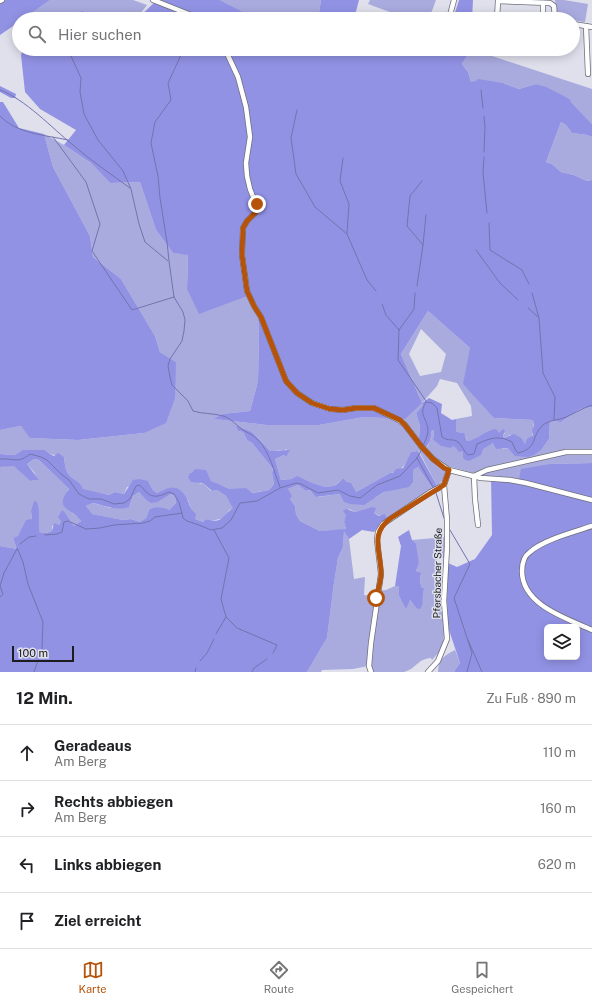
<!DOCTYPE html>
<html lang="de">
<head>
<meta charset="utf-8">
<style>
  :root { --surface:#fff; --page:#f6f6f6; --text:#202124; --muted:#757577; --line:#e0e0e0; --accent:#b45309 }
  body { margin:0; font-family:"Public Sans",sans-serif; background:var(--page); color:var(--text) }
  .controls { position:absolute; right:12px; bottom:12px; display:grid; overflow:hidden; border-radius:6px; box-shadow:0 2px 10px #0003 }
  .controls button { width:36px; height:36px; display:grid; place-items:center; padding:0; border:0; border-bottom:1px solid var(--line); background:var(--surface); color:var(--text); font:20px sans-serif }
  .scale { position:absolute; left:12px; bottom:10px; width:62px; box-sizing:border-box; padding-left:4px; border:2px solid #1c1c21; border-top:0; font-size:11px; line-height:14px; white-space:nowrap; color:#1c1c21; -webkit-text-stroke:3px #dfe0ec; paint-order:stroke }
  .stop { position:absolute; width:12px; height:12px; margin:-9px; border:3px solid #b45309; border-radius:50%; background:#fff }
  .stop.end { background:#b45309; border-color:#fff; box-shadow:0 1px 4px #0008 }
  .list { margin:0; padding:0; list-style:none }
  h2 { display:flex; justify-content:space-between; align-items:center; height:52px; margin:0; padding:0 16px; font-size:17px }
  h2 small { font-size:13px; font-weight:400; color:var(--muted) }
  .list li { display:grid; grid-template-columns:26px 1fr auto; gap:12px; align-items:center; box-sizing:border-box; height:56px; padding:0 16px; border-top:1px solid var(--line) }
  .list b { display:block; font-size:15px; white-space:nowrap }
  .list p { margin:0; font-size:13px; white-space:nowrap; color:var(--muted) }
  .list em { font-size:13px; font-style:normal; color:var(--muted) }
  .icon { flex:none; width:22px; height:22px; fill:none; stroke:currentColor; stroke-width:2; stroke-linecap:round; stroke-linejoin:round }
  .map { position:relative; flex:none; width:592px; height:672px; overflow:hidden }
  .search { position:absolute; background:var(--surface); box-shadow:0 2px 10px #0003; left:12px; right:12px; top:12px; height:44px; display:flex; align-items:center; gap:10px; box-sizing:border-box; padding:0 14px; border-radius:22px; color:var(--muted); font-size:15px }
  .sheet { height:276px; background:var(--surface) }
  nav { display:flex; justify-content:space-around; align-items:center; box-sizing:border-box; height:56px; border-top:1px solid var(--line); background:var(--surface); font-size:11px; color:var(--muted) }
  nav a { display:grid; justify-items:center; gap:2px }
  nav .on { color:var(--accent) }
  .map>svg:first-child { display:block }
</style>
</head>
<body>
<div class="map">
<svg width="592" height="672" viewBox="0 0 592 672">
  <rect width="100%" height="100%" fill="#dfe0ec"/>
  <g fill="#a9abdf" fill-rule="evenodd">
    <polygon points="50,0 133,0 147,5 136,19 119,19 111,16 82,11 47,19 29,19 27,16"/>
    <polygon points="220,0 321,0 318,19 257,19"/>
    <polygon points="370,0 436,0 429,19 409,19 368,4"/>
    <polygon points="555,0 564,0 588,4 585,22 584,22 573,20 573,19 557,17"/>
    <polygon points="471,49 592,89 592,124 572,103 570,99 536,84 519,89 503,83 471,82 468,72 462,64"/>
    <polygon points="561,122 566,125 572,133 587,135 592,137 592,180 587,181 574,175 561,172 552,164 546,162"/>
    <path d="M 44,134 L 64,145 L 91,163 L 110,183 L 140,182 L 156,230 L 173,253 L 188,254 L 187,289 L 250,295 L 258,318 L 259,334 L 258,381 L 250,411 L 222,414 L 215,419 L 266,425 L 319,425 L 364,417 L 395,418 L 422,403 L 401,354 L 428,311 L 470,348 L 494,418 L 533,420 C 535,433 533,435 525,444 L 510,435 L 504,438 L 503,436 L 505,433 L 480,436 L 474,440 L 467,441 L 466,437 L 456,431 L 456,419 L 472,416 L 471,406 L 457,383 L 440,379 L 437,386 L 422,403 L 424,406 L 416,413 L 420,426 L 419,438 L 425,451 L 430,441 L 432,430 L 434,430 L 433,440 C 441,446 444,448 454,446 L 456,446 L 456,449 C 471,454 480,448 493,443 L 503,449 L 508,448 L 542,449 L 549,439 L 550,421 L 561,422 L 580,409 L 592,407 L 592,463 L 550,464 L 519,479 L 484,476 L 448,466 L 445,473 L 444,479 L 437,486 L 419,451 L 411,452 C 407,461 402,473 390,473 L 356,492 L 342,479 C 330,495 309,482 294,479 C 290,479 285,480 281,480 L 275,459 L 284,455 L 286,457 L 287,449 L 283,451 L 280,450 L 273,451 L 270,451 L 252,432 L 235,425 L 238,431 L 243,432 L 247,440 L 252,443 L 273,469 L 272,473 L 274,484 L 269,490 L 251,493 L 242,490 L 230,489 L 223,486 L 216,485 L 211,481 L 208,476 L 199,484 L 203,483 L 211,491 L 217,490 L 226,496 L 234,508 L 229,510 L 224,518 L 211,521 L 206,519 L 203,522 L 195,519 L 188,500 L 165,489 L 157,493 L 153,490 L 148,481 L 127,487 L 124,494 L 115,492 L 109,495 L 83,490 C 79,480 77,482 70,476 C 65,471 65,464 64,457 L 50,454 L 45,450 L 22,450 L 15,455 L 0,454 L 0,430 L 21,426 L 31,438 L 78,440 L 144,433 L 176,362 L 160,352 L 155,336 L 121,279 L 93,257 L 90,236 L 53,167 ZM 421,329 L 446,354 L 441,372 L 420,376 L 409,354 Z"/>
    <polygon points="34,459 39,460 69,489 67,491 72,513 78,517 81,521 74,526 67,518 61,521 59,525 52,526 52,531 46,533 40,533 31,511 32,519 17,537 13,538 17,549 0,546 0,467 14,465 30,481 38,480 34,472 27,464"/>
    <polygon points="418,467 433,489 387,519 374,513 371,507 355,512 349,509 344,522 346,529 344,530 349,539 354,579 365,577 364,595 375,596 368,666 353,669 322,670 321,672 307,672 327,638 334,583 338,558 343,547 344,530 320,531 300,521 296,514 295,506 290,499 288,489 298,485 306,491 310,490 318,497 340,494 375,498 384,492 394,489 413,475 413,470"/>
    <polygon points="139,492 145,499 158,502 171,494 175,496 176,503 169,510 149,510 146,518 140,522 131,519 123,520 91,514 86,506 93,503 110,508 129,507 133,496"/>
    <path d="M 446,537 L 444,558 L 437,558 L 438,587 L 442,595 L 444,635 L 443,643 L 440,651 L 432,660 L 431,658 C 417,659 416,669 404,672 C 395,672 381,672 372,672 L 370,666 L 378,591 L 386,590 L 395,586 L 399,586 L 416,608 L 423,600 L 421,596 L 423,589 L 422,588 L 420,582 L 421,574 L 416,571 L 419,564 L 412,540 Z"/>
    <path d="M 455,650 L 460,663 L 455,670 L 455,672 L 438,672 C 439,658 444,656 455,650 Z"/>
  </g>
  <g fill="#9292e5" fill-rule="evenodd">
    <polygon points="0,0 50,0 23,19 19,19 19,22 0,35"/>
    <polygon points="152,0 220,0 257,19 137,19 156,1"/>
    <polygon points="321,0 359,0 354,19 318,19"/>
    <polygon points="459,0 473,0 472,19 453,19"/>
    <polygon points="82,11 111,16 119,19 47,19"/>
    <path d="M 23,49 L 471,49 L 462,64 L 468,72 L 471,82 L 476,81 L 478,79 L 503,83 L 519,89 L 536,84 L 546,87 L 570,99 L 572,103 L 592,124 L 592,137 L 587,135 L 572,133 L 566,125 L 561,122 L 546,162 L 552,164 L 561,172 L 574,175 L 587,181 L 592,180 L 592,407 L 580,409 L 561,422 L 550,421 L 549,439 L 542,449 L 534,455 L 528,457 L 515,456 L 508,448 L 496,449 L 493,443 L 483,449 L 481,455 L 469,461 L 465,460 L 463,457 L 463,451 L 459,452 L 454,446 L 450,448 L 441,446 L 433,440 L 434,430 L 432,430 L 430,441 L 424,451 L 418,445 L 420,441 L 419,438 L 420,426 L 416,413 L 423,406 L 422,403 L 405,419 L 364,417 L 319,425 L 266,425 L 214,419 L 222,414 L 250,411 L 258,381 L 259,334 L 258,318 L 250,295 L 199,314 L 187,289 L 188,255 L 173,253 L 156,230 L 140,182 L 110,183 L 91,163 L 64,145 L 76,130 L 40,109 L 25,92 L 21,55 ZM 428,311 L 470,348 L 463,384 L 494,418 L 533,420 L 534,426 L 532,430 L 533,435 L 527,439 L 525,444 L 521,438 L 514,434 L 504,438 L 503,436 L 505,430 L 503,429 L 499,433 L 496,429 C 485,430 478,440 467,441 L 464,433 L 460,433 L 456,431 L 456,419 L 452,420 L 441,413 L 442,404 L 429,398 L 422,403 L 401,354 Z"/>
    <polygon points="0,86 16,94 15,98 11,98 0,92"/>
    <polygon points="0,102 3,102 19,128 44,134 53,167 90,236 93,257 121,279 155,336 160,352 176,362 175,398 166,423 144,433 78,440 30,438 21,426 0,430"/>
    <path d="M 235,425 L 252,432 L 270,451 L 290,450 L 286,457 L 284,455 L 275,459 L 281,480 L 292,479 L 297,476 C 310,482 331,495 342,479 L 344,479 L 346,482 L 351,483 L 356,492 L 390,473 L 393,473 L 396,469 L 403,468 L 411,452 L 418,451 L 437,486 L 433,489 L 418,467 L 413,470 L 413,482 L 409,487 L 384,492 L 364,505 L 350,504 L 344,502 L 340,494 L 316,497 L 310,490 L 306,491 L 298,485 L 288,489 L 292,496 L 290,499 L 295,506 L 296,514 L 300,521 L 320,531 L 346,529 L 344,522 L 346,515 L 343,511 L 346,509 L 355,512 L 371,507 L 376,508 L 374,513 L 379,516 L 385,514 L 387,519 L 383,521 L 374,532 L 362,530 L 349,539 L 344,531 L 343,547 L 338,558 L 334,583 L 327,638 L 307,672 L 0,672 L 0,546 L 17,549 L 13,538 L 18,536 L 26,520 L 32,519 L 31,511 L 34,501 L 37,502 C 41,512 37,523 40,533 L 46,533 L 52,531 L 54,523 L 59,525 L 61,521 L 58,517 L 62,510 C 67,514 69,520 74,526 L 81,521 C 71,507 53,510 69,489 L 39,460 L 34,459 L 27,464 L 39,480 L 30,481 L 14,466 L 0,467 L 0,454 L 15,455 L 22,450 L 45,450 L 50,454 L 54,456 L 58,453 L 64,457 C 65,464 65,471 70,476 C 77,482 79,480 83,489 L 109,495 L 115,492 L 124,494 L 133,480 L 139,479 L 148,481 L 153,490 L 157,493 C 171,485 180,484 188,501 C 190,506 191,510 196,514 L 195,519 L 203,522 L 206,519 C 223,525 223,514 233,508 L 226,496 L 217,490 L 212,491 L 203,483 L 191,482 L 188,477 L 190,473 L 192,473 L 195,469 L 206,470 L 211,481 L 230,489 L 246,488 L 252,493 L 269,490 L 274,484 L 272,473 L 273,469 L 252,443 L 247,440 L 243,432 L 238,431 ZM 139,492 L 145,499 L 151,503 L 158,502 L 171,494 L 175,496 L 176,503 L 169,510 C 162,507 155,506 149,510 L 146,518 L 140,522 L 131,519 L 123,520 L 92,514 L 86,506 L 93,503 C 105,506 116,511 129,507 L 133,496 Z"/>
    <path d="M 592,463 L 592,672 L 455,672 L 455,670 L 460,663 L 448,627 L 447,599 L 448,563 L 457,567 L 475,559 L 492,535 L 491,477 L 519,479 L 521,469 L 550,464 ZM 547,627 L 577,627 L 577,657 L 547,657 Z"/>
    <path d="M 409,530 L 412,540 L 416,544 L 419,564 L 416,571 L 421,573 L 420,582 L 422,588 L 424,588 C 421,597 425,603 420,609 L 416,608 L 410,600 L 406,609 L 399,595 L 399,586 L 395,586 L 401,546 L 398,537 Z"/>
  </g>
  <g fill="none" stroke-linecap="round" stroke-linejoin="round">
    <g stroke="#7373af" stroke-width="1">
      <polyline points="70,49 70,54 81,78 80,92 84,114 98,140 123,171 131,189 139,224 145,242 168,261"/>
      <path d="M 188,49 L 181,55 L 168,83 L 171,100 L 155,122 L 151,143 L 158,176 L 160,198 L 167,242 L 169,261 L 174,297 L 183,312 L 185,320 L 184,331 L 182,341 L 170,359 L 168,366 L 170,377 L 172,385 L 188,401 L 193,411 C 202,414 213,413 223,416 C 230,418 233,422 238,426 C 244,432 253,434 258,440 C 270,452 274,472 280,487"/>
      <path d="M 0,90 C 25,99 52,128 73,145 C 91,161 111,174 130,188"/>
      <polyline points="481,90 483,108"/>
      <polyline points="297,110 291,138 296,174 315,207 347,234 367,280 376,291"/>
      <path d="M 0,116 C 17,134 45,135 68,140"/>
      <polyline points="484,116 485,127 484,152"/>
      <polyline points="53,137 86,182 100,224 92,251 132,310 174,297"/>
      <polyline points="484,157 483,173 487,213"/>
      <polyline points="343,158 340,181 349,204 347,233"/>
      <polyline points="489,223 490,250 522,270 529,284"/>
      <polyline points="423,245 426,215"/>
      <polyline points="476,250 500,283 518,300"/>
      <polyline points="417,286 423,245 407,226 410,196 422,181"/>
      <polyline points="415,293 414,309 399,330 398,360 426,401"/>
      <polyline points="532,293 539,318 543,373 555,397 554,420"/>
      <polyline points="382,304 386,315 399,330"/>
      <polyline points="528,308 538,317"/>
      <path d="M 423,446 C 425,441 428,436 428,430 C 427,418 418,415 426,402 L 432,403 L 437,408 L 442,437 C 449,442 453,438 458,442 C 462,445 464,452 468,455 L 474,454 L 477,444 C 490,438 499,435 512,442 L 516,451 L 518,453 C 538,448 531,437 542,426 C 548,420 559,420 566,417 C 575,413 583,408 592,405"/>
      <polyline points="417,458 433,487"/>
      <path d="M 0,459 C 14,458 18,464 30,454 L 41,457 L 47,460 L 61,474 L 69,480 L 79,494 L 89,499 L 101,499 L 114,504 L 124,503 L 130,499 L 136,486 L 139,485 C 143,487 143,489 146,492 C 153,499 161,496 169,492 L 174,494 L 179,502 L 183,518 L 187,521 L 199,525 L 211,530 L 222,528 L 231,520 L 240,503 L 257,501 L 280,488 L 296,483 L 301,484 L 318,493 L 338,490 L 350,496 L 360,498 L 377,485 L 400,476 L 417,458 L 422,449"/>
      <polyline points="436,493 444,518"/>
      <polyline points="214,530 229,558 221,599 226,617 237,628 277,645 273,653"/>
      <polyline points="450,530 470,564 454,598 472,653 467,672"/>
      <polyline points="45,535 57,534 62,532 64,522 68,521 86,529 100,528 114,525 143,523 150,521 155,517 182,513"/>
      <polyline points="20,544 29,537 36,536"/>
      <polyline points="17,548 23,562 28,584 43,622 42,649 34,672"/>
      <polyline points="0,597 3,594 0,586 4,573 17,549"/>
      <polyline points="216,634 226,617"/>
      <polyline points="468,640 482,672"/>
      <polyline points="200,661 207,653 214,639"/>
      <polyline points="195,672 196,668"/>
      <polyline points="252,672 254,668 267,659"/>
    </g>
    <g stroke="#6e6f7a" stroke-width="6">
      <g id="minor">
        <polyline points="153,0 191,15 197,19"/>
        <polyline points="0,1 2,0"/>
        <polyline points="543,18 551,19"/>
        <polyline points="449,19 454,0"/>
        <polyline points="497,19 498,1 550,3 554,6 555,19"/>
        <polyline points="543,19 543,3"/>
        <polyline points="573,24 592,27"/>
        <polyline points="586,26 588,74"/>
        <polyline points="225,49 238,77 246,107 250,137 246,163 247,176 250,189 257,207 255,213 247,221 243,228 242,255 247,291 254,306 261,317 286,381 297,393 312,403 330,409 343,410 356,408 374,408 399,420 405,425 421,446 433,459 449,470 481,478 510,480 526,483 592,500"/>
        <polyline points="542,49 543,53"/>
        <polyline points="474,476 487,470 566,452 592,452"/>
        <polyline points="474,476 475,499 478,525"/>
        <path d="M 592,526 C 574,532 543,540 530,552 C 524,556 522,563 522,571 C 522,605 566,618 592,630"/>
        <polyline points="371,672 369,666 371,643 381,574 377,540 378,532 383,524 429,493 444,485"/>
        <polyline points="428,672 438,661 447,639 444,601 447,547 447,520 444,485 449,470"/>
      </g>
    </g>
    <use href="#minor" stroke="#fff" stroke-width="4.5"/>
  </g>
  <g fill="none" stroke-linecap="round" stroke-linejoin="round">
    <path stroke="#b45309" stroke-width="5" d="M 257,204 L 257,210 L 255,213 L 247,221 L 243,228 L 242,255 L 247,291 L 254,306 L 261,317 L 286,381 L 297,393 L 312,403 L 330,409 L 343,410 L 356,408 L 374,408 L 400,420 L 405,425 L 421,446 L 433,459 L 444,468 L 449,470 L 444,485 L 391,518 C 369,534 381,551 381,573 C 381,582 378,590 376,598"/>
  </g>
  <g text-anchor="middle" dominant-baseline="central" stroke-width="3" stroke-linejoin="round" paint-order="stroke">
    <g font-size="10" fill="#1c1c21" stroke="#dfe0ec">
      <text transform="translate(437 573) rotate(-89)">Pfersbacher Straße</text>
    </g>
  </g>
</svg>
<div class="controls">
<button><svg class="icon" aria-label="layers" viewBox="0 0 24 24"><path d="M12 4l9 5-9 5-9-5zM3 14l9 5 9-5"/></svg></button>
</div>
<div class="scale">100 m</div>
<div class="stop" style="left:376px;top:598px"></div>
<div class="stop end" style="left:257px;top:204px"></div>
<div class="search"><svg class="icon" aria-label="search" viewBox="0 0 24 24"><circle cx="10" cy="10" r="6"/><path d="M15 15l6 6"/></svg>Hier suchen</div>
</div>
<section class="sheet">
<h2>12 Min.<small>Zu Fuß · 890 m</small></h2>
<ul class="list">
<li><svg class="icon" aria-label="ahead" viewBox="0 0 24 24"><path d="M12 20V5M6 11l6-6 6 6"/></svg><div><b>Geradeaus</b><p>Am Berg</p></div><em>110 m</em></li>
<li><svg class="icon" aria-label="right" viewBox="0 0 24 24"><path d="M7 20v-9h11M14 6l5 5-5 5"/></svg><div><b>Rechts abbiegen</b><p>Am Berg</p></div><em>160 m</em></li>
<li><svg class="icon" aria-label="left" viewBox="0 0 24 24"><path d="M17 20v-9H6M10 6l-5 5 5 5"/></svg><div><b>Links abbiegen</b></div><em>620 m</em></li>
<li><svg class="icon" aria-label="arrive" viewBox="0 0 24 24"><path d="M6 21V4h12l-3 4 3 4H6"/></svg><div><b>Ziel erreicht</b></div></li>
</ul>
</section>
<nav>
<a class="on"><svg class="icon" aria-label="map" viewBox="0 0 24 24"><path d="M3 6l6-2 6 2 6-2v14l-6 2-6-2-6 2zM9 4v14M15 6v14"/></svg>Karte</a>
<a><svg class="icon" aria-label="directions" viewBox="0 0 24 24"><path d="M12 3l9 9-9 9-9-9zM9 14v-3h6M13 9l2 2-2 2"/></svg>Route</a>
<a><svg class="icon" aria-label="saved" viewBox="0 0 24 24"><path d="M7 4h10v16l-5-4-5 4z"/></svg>Gespeichert</a>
</nav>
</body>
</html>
